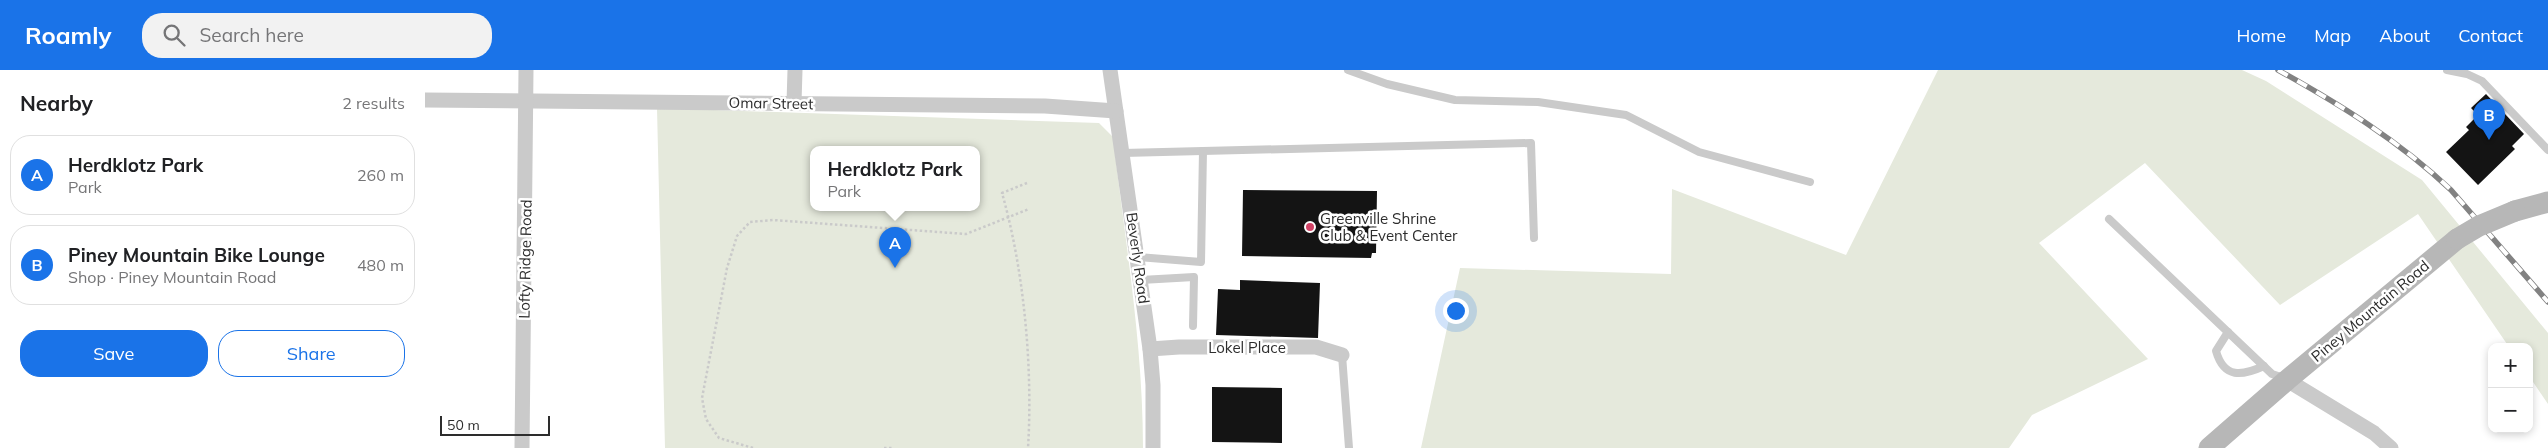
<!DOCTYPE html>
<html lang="en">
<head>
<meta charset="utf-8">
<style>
  :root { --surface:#fff; --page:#f2f2f2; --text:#202124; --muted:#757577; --line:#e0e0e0; --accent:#1a73e8 }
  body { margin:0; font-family:Mulish,sans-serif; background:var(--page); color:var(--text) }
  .controls { position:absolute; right:15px; bottom:15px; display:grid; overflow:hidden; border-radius:10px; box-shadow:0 2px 8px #0003 }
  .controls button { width:45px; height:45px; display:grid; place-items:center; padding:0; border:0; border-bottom:1px solid var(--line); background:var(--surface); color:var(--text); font:25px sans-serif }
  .scale { position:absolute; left:15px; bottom:12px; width:110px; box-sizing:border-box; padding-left:5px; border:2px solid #2d2d2d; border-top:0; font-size:14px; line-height:18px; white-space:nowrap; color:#2d2d2d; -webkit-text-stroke:4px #fff; paint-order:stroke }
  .you { position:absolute; left:1030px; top:240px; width:18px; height:18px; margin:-12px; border:4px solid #fff; border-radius:50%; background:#1a73e8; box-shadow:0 0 0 8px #1a73e833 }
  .badge { display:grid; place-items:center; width:32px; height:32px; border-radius:50%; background:var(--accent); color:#fff; font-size:16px; font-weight:700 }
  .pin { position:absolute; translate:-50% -41px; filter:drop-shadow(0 1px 2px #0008) }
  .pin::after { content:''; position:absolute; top:26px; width:18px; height:15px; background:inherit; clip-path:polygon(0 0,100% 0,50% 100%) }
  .popup { position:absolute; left:385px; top:76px; width:170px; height:65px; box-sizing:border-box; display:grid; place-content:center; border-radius:10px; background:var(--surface); filter:drop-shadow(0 1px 4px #0005); font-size:16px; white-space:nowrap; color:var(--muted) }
  .popup b { font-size:19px; color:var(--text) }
  .popup::after { content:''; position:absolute; left:50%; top:100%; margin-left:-10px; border:10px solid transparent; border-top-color:var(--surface) }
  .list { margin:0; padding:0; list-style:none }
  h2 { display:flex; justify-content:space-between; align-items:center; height:65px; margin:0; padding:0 20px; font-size:21px }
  h2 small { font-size:16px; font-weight:400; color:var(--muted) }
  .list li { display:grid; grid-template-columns:32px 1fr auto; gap:15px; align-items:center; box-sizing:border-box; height:80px; margin:0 10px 10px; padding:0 10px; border:1px solid var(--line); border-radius:20px }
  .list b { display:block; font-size:19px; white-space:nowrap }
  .list p { margin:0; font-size:16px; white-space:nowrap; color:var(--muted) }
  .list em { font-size:16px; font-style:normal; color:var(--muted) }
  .actions { display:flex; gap:10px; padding:15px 20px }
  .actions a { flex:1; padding:11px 0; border:1px solid var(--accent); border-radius:20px; text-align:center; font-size:18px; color:var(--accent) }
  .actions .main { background:var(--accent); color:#fff }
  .icon { flex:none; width:28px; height:28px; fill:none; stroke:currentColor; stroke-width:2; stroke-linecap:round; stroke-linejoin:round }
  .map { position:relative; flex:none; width:2123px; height:378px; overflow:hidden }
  header { display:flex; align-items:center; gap:30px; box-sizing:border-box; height:70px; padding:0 25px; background:var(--accent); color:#fff }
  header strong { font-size:24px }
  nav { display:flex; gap:28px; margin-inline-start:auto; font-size:18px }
  .search { width:350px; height:45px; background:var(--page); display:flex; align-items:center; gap:12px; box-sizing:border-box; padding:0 18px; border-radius:20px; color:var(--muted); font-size:19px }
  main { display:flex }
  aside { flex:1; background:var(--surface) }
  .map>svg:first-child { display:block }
</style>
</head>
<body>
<header>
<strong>Roamly</strong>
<div class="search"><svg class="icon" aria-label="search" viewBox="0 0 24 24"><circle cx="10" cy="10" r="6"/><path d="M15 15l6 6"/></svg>Search here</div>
<nav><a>Home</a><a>Map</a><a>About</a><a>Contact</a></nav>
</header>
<main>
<aside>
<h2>Nearby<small>2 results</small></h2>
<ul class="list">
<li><span class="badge">A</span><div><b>Herdklotz Park</b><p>Park</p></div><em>260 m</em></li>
<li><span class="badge">B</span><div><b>Piney Mountain Bike Lounge</b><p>Shop · Piney Mountain Road</p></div><em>480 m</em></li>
</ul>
<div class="actions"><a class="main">Save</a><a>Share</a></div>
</aside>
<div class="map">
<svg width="2123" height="378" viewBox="0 0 2123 378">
  <rect width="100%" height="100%" fill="#fff"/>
  <g fill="#e5e9dc" fill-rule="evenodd">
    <polygon points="1513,0 1817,0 1841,11 1997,110 2123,263 2123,334 2104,306 2104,277 2084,277 1993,144 1855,235 1720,93 1614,173 1723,289 1607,345 1584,378 996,378 1035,198 1246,204 1247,119 1421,185"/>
    <path d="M 232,38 L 674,53 L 688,67 C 700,171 718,273 718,378 L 240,378 ZM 389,79 L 551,79 L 551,137 L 389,137 Z"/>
  </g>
  <g fill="#141414">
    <polygon points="2061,24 2099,64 2087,76 2090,79 2053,115 2021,82 2044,60 2041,57 2053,45 2046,38"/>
    <polygon points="818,120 952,121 951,183 947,183 946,188 817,186"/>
    <polygon points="815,210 895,213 893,268 791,265 793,219 815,220"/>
    <polygon points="787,317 857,318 857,373 787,372"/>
  </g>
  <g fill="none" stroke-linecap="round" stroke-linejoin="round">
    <g stroke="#cacaca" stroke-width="2.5" stroke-dasharray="2.5 2.5" stroke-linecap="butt">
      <path d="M 602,113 L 577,123 C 599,200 608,298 603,378"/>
      <polyline points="328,378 294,368 281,349 277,328 302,198 312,166 325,152 348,150 541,164 604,139"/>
      <polyline points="459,378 467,378"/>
    </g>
    <g stroke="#cacaca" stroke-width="8">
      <polyline points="923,0 962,14 1030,30 1113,32 1201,45 1274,82 1385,112"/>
      <polyline points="2022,0 2042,4 2057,11 2123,80"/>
      <polyline points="698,83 1106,73 1109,168"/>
      <polyline points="1684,149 1847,304 1859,308"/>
      <polyline points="713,187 776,192 778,81"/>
      <polyline points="716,210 769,207 768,256"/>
      <path d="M 1803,262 L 1791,281 C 1799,309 1817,306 1839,296"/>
      <polyline points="917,285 924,378"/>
    </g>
    <g stroke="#cacaca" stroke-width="15">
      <polyline points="685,0 725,279 728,315 728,378"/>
      <polyline points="0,30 620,36 691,41"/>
      <polyline points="369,33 370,0"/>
      <polyline points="725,279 754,277 891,277 917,285"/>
      <polyline points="1862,310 1949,363 1966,378"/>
      <polyline points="97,378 101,0"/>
    </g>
    <g stroke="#b7b7b7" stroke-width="21">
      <polyline points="2090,141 2123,132"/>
      <polyline points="1784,378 1862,310 2032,169"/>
    </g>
    <g stroke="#828282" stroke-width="5.5">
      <path id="rail" d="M 1853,0 C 1916,35 1974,71 2026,120 L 2123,232"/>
    </g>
    <use href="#rail" stroke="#fff" stroke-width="4" stroke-dasharray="11" stroke-linecap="butt"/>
    <polyline stroke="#b7b7b7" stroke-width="21" points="2032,169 2054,156 2090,141"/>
  </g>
  <circle fill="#d14366" stroke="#fff" stroke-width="2" cx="885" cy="157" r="5"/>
  <g text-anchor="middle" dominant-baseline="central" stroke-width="5" stroke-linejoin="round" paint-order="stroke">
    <g font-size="15" fill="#2d2d2d" stroke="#fff">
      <text transform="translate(346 33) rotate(1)">Omar Street</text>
      <text transform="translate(713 188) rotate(82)">Beverly Road</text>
      <text transform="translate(100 189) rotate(-89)">Lofty Ridge Road</text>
      <text transform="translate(1945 241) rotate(-40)">Piney Mountain Road</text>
      <text x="822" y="277">Lokel Place</text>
    </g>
    <g font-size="15" fill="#2d2d2d" stroke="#fff" text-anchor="start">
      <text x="895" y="148">Greenville Shrine<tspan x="895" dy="17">Club &amp; Event Center</tspan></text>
    </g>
  </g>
</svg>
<div class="controls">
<button>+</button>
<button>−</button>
</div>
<div class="scale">50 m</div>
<div class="you"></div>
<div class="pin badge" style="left:470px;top:198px">A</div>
<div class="popup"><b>Herdklotz Park</b>Park</div>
<div class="pin badge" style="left:2064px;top:70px">B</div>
</div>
</main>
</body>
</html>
